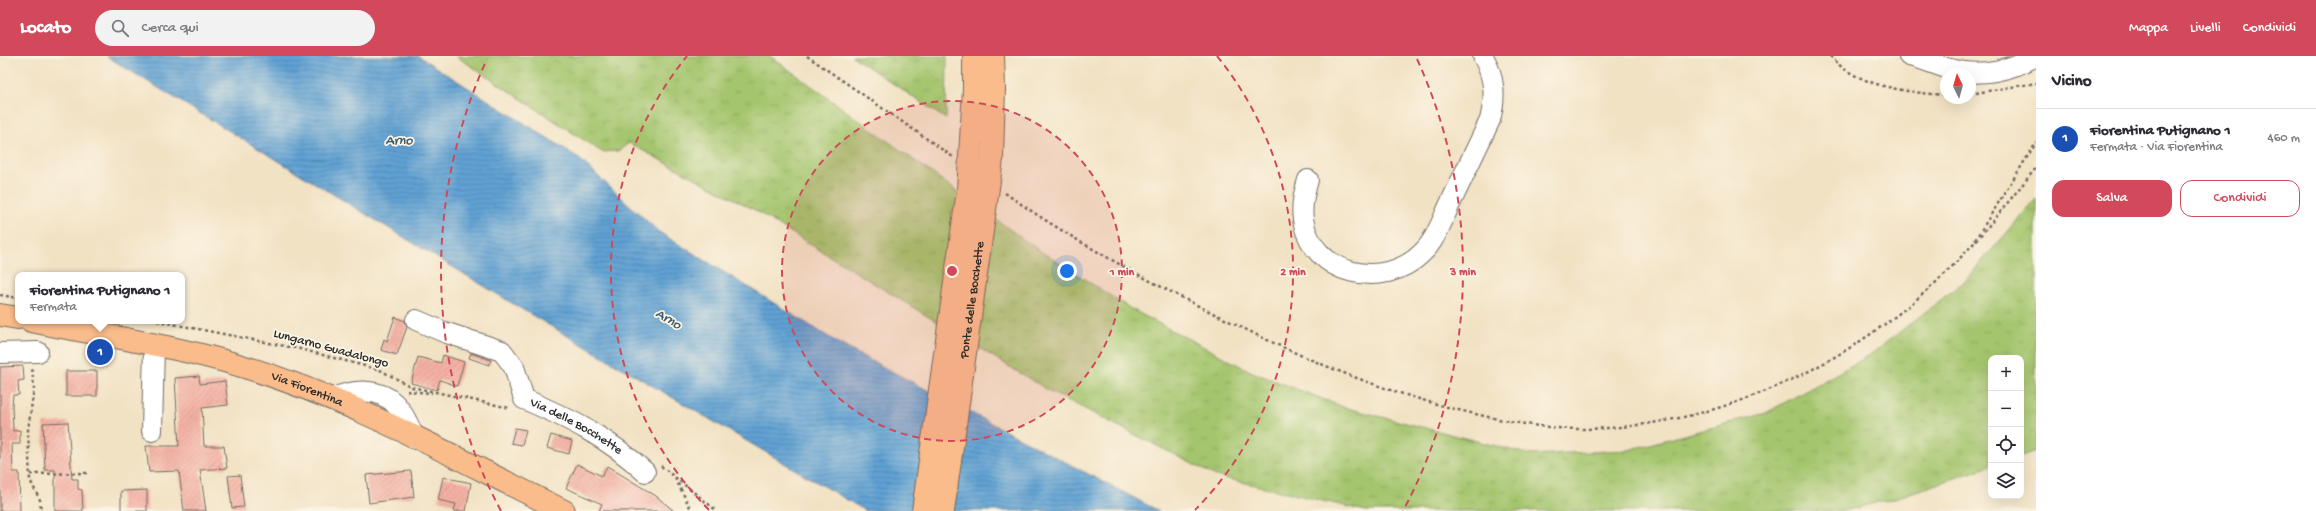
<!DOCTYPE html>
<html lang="it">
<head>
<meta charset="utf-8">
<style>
  :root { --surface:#fff; --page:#f2f2f3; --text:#2b2b33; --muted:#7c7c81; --line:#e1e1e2; --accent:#d1495b }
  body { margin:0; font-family:"Gochi Hand",sans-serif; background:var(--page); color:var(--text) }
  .controls { position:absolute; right:12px; bottom:12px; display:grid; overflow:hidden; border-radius:8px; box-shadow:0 4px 16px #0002 }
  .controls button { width:36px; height:36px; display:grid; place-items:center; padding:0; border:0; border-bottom:1px solid var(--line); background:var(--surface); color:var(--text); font:20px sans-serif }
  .compass { position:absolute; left:1940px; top:12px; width:36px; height:36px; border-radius:50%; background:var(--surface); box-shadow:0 4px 16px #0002; rotate:355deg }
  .you { position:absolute; left:1067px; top:215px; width:14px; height:14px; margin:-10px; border:3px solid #fff; border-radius:50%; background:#1a73e8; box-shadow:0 0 0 6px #1a73e833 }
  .badge { display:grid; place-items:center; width:26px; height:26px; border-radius:50%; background:var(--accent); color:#fff; font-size:13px; font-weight:700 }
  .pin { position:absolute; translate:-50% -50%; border:2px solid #fff; box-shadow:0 1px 4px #0006 }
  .popup { position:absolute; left:15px; top:216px; width:170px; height:52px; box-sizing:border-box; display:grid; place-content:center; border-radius:8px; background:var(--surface); filter:drop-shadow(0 1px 3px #0005); font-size:13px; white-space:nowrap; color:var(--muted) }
  .popup b { font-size:15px; color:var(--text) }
  .popup::after { content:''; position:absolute; left:50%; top:100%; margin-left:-8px; border:8px solid transparent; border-top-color:var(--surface) }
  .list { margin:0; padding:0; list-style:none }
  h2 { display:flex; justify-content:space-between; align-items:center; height:52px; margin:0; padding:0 16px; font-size:17px }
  h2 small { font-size:13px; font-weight:400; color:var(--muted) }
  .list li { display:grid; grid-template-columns:26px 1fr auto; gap:12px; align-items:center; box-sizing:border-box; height:60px; padding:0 16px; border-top:1px solid var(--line) }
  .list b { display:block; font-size:15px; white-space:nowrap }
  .list p { margin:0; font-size:13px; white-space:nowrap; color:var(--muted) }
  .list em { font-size:13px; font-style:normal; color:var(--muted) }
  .actions { display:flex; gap:8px; padding:12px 16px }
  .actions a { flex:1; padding:9px 0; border:1px solid var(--accent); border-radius:12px; text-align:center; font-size:14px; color:var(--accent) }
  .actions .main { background:var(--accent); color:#fff }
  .icon { flex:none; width:22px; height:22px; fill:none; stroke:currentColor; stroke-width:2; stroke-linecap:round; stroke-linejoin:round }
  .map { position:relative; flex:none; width:2036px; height:455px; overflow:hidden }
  header { display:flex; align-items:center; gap:24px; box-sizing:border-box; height:56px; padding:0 20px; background:var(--accent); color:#fff }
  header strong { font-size:19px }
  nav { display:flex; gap:22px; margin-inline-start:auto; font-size:14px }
  .search { width:280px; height:36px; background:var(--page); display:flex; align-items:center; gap:10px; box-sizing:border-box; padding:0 14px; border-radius:22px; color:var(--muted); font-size:15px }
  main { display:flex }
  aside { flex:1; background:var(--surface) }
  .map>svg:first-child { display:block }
</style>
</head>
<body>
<header>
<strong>Locato</strong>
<div class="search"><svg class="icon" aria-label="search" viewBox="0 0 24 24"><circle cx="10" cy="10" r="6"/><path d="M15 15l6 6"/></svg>Cerca qui</div>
<nav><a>Mappa</a><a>Livelli</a><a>Condividi</a></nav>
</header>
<main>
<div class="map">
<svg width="2036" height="455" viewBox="0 0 2036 455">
  <defs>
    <pattern id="grass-tufts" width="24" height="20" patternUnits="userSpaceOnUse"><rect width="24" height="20" fill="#a4c56d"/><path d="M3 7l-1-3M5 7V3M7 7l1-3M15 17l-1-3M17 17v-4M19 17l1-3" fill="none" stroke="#8da95f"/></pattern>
    <pattern id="water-rules" width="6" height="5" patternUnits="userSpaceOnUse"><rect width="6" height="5" fill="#60a2d4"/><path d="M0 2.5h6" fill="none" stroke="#4f84ac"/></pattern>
    <pattern id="building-hatch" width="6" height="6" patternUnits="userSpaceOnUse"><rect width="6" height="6" fill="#f4b1a4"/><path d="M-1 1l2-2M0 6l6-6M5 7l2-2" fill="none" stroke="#d1988d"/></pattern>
  </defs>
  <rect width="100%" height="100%" fill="#fcf5e5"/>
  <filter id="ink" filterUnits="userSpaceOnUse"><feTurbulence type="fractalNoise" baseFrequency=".025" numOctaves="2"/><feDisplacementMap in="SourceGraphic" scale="8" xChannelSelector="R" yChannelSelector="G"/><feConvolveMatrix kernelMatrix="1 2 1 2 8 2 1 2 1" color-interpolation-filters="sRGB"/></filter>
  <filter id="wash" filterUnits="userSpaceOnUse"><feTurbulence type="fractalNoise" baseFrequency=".012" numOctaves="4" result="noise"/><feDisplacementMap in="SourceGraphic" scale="16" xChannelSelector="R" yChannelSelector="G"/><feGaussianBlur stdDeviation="0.9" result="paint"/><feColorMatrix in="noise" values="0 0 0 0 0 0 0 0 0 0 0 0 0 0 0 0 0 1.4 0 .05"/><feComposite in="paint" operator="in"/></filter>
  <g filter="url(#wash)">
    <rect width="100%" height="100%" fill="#f2e2c4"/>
    <g fill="url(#grass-tufts)" stroke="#68784c">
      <polygon points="456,0 770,0 1034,191 1131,253 1252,316 1343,351 1531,399 1628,394 1766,357 1870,299 1965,225 2036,143 2036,395 2021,400 2021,302 1991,302 1991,410 1898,441 1844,455 1366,455 1216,420 1046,333 753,153 629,87 618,95 602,96"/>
      <polygon points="852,0 947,0 946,63"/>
    </g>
    <polygon fill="url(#water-rules)" stroke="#466680" points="106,0 418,0 576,100 659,176 845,291 1159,455 866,455 525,255"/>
    <g id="blocks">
      <g fill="url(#building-hatch)">
        <polygon points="395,261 405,265 407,271 397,299 381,294 384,283 387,285"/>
        <polygon points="471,297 491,304 489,309 469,302"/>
        <polygon points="443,299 464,306 457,330 440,324 437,334 411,327 418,301 441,307"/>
        <polygon points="23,310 24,324 18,325 19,339 13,339 12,349 13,375 20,374 20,388 12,388 13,416 19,416 20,455 0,455 0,311"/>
        <rect x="66" y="315" width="31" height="25"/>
        <polygon points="199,320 200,328 225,325 228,349 202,352 204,390 224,390 227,412 200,414 206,455 184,455 179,415 149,416 146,390 179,390 175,322"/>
        <polygon points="68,366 72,423 78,423 78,433 82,434 83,455 55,455 55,414 45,414 43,367"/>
        <polygon points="515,372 526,374 522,389 511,387"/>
        <polygon points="551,379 572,385 569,398 547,392"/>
        <polygon points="577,408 602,420 607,410 656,440 674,455 599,455 602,448 566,432"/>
        <polygon points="411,415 414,441 369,447 366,419"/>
        <polygon points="240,419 244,451 232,452 228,420"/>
        <polygon points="443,421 471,427 466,455 454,455 456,448 438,444"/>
        <polygon points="147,434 147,455 121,455 121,435"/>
      </g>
    </g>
  </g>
  <g filter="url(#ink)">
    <use href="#blocks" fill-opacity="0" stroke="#716b61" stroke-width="1"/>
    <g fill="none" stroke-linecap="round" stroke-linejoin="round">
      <g stroke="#716b61" stroke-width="22">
        <g id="minor">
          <path d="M 1909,0 C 1924,3 1938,10 1953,14 C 1981,21 2011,14 2036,0"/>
          <path d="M 1308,124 C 1304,137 1301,149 1303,163 C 1312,220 1384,235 1422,197 C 1435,185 1442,165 1449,150 C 1463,121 1476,93 1490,64 C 1496,40 1495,23 1483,0"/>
          <path id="s1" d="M 416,264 L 444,276 L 502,295 L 514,311 L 524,343 C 568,362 609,382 645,416"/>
          <polyline points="0,297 38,296"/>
          <path d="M 331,343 C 352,334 380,330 397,350 C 405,359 410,372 415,383"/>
          <polyline points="152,375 154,290"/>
        </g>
      </g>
      <g stroke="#716b61" stroke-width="24">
        <g id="major">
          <polyline points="974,0 974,33"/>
          <polyline points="993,0 994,32"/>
          <polyline points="0,259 18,262"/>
          <path id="s2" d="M 31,265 C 100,279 171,289 238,309 C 350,342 459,404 564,455"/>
        </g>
      </g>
      <g stroke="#716b61" stroke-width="2.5" stroke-dasharray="3 3" stroke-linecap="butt">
        <polyline points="807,0 953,101"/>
        <path d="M 1831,0 C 1853,30 1911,37 1946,39"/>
        <polyline points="1970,38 2036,27"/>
        <path d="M 1005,137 C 1079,189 1159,231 1241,271 C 1318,310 1399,341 1484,360 C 1516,367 1550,373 1583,373 C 1708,371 1822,322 1917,243 C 1963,205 1998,158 2036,112"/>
        <polyline points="1975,184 2036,87"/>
        <polyline points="0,239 18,242"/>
        <polyline points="157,265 300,293 380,314 412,331 510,352"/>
        <polyline points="32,313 34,332 28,374 30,424 40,444 41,455"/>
        <polyline points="407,335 432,337"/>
        <polyline points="661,410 717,455"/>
        <polyline points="30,418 88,417"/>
        <polyline points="675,422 692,455"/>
      </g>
      <use href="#minor" stroke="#fff" stroke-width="20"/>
      <use href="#major" stroke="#fabc8b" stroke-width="22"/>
      <g stroke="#716b61" stroke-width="24" stroke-linecap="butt">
        <g id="major-bridge">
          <polyline points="923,455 968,134 974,33"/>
          <path id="s3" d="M 943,455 L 992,103 L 994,32"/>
        </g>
      </g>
      <use href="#major-bridge" stroke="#fabc8b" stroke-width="22"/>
    </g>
  </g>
  <circle cx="952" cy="215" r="170" fill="#d1495b" fill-opacity=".12"/>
  <g fill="none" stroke="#d1495b" stroke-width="2" stroke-dasharray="7 5">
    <circle cx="952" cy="215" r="170"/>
    <path d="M709 454A341 341 0 0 1 687 0M1217 0A341 341 0 0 1 1195 454"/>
    <path d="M501 455A511 511 0 0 1 487 3M1417 3A511 511 0 0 1 1403 455"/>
  </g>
  <g text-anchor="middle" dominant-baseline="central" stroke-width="3.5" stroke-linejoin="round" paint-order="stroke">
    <g font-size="13" fill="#2b2b2b" stroke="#fcf5e5">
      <text stroke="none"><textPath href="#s3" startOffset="213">Ponte delle Bocchette</textPath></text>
      <text transform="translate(331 293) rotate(15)">Lungarno Guadalongo</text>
      <text stroke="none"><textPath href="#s2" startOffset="285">Via Fiorentina</textPath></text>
      <text stroke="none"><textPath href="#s1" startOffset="204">Via delle Bocchette</textPath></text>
    </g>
    <g font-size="14" font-style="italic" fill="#405b6f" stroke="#fcf5e5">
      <text x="399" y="85">Arno</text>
      <text transform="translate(668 264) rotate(31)">Arno</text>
    </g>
  </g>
  <circle cx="952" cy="215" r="6" fill="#d1495b" stroke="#fcf5e5" stroke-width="2"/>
  <g font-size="12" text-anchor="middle" font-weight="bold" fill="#d1495b" stroke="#fcf5e5" stroke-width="3.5" stroke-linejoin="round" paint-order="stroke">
    <text x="1122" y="219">1 min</text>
    <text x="1293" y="219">2 min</text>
    <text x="1463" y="219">3 min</text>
  </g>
</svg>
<div class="controls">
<button>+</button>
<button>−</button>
<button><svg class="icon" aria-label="locate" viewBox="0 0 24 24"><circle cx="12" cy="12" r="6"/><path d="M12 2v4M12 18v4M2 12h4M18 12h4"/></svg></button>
<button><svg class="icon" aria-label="layers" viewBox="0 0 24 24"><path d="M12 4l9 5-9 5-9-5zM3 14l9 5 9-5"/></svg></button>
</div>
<svg class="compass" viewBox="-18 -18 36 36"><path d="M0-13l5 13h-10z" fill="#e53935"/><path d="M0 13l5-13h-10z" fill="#7c7c81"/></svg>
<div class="you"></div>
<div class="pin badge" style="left:100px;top:296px;background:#1a4fb4">1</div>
<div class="popup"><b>Fiorentina Putignano 1</b>Fermata</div>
</div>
<aside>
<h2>Vicino<small></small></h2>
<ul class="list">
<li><span class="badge" style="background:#1a4fb4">1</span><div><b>Fiorentina Putignano 1</b><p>Fermata · Via Fiorentina</p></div><em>460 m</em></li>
</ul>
<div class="actions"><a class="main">Salva</a><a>Condividi</a></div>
</aside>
</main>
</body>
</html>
